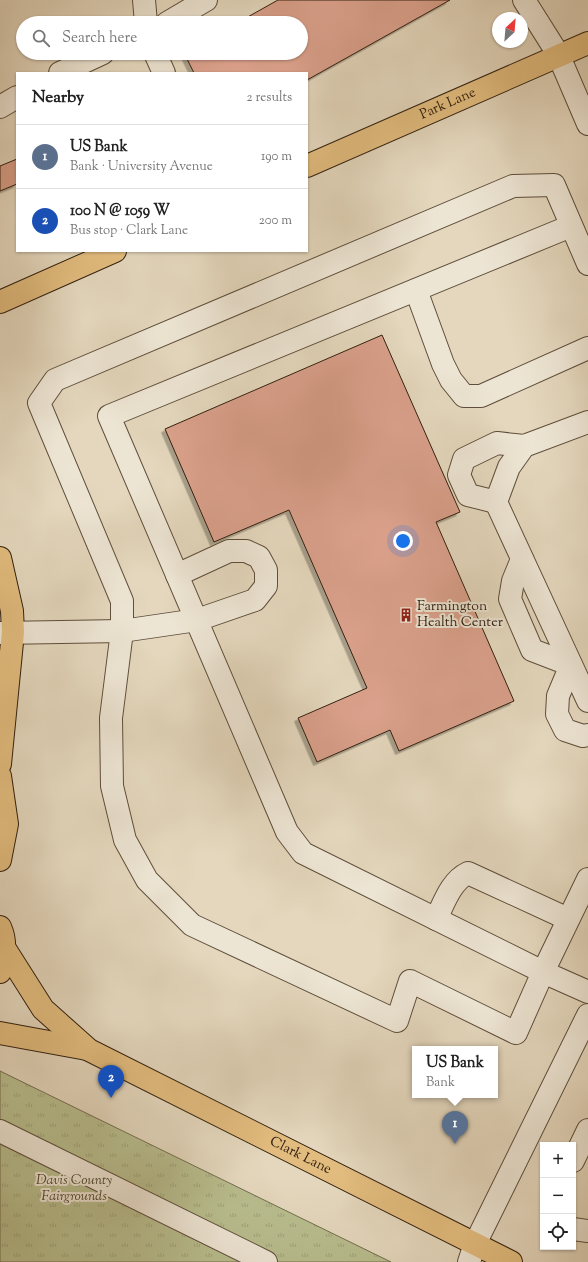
<!DOCTYPE html>
<html lang="en">
<head>
<meta charset="utf-8">
<style>
  :root { --surface:#fff; --page:#f2f2f2; --text:#222; --muted:#767676; --line:#e0e0e0; --accent:#8f2418 }
  body { margin:0; font-family:"Sorts Mill Goudy",serif; background:var(--page); color:var(--text) }
  .controls { position:absolute; right:12px; bottom:12px; display:grid; overflow:hidden; border-radius:0px; box-shadow:0 1px 3px #0004 }
  .controls button { width:36px; height:36px; display:grid; place-items:center; padding:0; border:0; border-bottom:1px solid var(--line); background:var(--surface); color:var(--text); font:20px sans-serif }
  .compass { position:absolute; left:492px; top:12px; width:36px; height:36px; border-radius:50%; background:var(--surface); box-shadow:0 1px 3px #0004; rotate:26deg }
  .you { position:absolute; left:403px; top:541px; width:14px; height:14px; margin:-10px; border:3px solid #fff; border-radius:50%; background:#1a73e8; box-shadow:0 0 0 6px #1a73e833 }
  .badge { display:grid; place-items:center; width:26px; height:26px; border-radius:50%; background:var(--accent); color:#fff; font-size:13px; font-weight:700 }
  .pin { position:absolute; translate:-50% -33px; filter:drop-shadow(0 1px 2px #0008) }
  .pin::after { content:''; position:absolute; top:21px; width:14px; height:12px; background:inherit; clip-path:polygon(0 0,100% 0,50% 100%) }
  .popup { position:absolute; left:412px; top:1046px; width:86px; height:52px; box-sizing:border-box; display:grid; place-content:center; border-radius:0px; background:var(--surface); filter:drop-shadow(0 1px 3px #0005); font-size:13px; white-space:nowrap; color:var(--muted) }
  .popup b { font-size:15px; color:var(--text) }
  .popup::after { content:''; position:absolute; left:50%; top:100%; margin-left:-8px; border:8px solid transparent; border-top-color:var(--surface) }
  .list { margin:0; padding:0; list-style:none }
  h2 { display:flex; justify-content:space-between; align-items:center; height:52px; margin:0; padding:0 16px; font-size:17px }
  h2 small { font-size:13px; font-weight:400; color:var(--muted) }
  .list li { display:grid; grid-template-columns:26px 1fr auto; gap:12px; align-items:center; box-sizing:border-box; height:64px; padding:0 16px; border-top:1px solid var(--line) }
  .list b { display:block; font-size:15px; white-space:nowrap }
  .list p { margin:0; font-size:13px; white-space:nowrap; color:var(--muted) }
  .list em { font-size:13px; font-style:normal; color:var(--muted) }
  .icon { flex:none; width:22px; height:22px; fill:none; stroke:currentColor; stroke-width:2; stroke-linecap:round; stroke-linejoin:round }
  .map { position:relative; flex:none; width:588px; height:1262px; overflow:hidden }
  .search { position:absolute; background:var(--surface); box-shadow:0 1px 3px #0004; left:16px; top:16px; width:292px; height:44px; display:flex; align-items:center; gap:10px; box-sizing:border-box; padding:0 14px; border-radius:22px; color:var(--muted); font-size:15px }
  .panel { position:absolute; background:var(--surface); box-shadow:0 1px 3px #0004; left:16px; top:72px; width:292px; height:180px; border-radius:0px }
  .map>svg:first-child { display:block }
</style>
</head>
<body>
<div class="map">
<svg width="588" height="1262" viewBox="0 0 588 1262">
  <defs>
    <pattern id="grass-tufts" width="24" height="20" patternUnits="userSpaceOnUse"><rect width="24" height="20" fill="#b8bd8e"/><path d="M3 7l-1-3M5 7V3M7 7l1-3M15 17l-1-3M17 17v-4M19 17l1-3" fill="none" stroke="#9fa279"/></pattern>
    <filter id="shadow"><feDropShadow dx="-3.5" dy="3.5" stdDeviation="0" flood-color="#0004"/></filter>
  </defs>
  <rect width="100%" height="100%" fill="#e4d7bd"/>
  <filter id="stains"><feTurbulence type="fractalNoise" baseFrequency=".005" numOctaves="4"/><feColorMatrix values="0 0 0 0 .2 0 0 0 0 .09 0 0 0 0 .02 0 0 0 .5 -.17"/></filter>
  <radialGradient id="worn" r=".72"><stop offset=".6" stop-color="#630" stop-opacity="0"/><stop offset="1" stop-color="#630" stop-opacity=".3"/></radialGradient>
  <polygon fill="url(#grass-tufts)" stroke="#746e4f" points="0,1071 391,1262 0,1262"/>
  <g fill="#daa08b" stroke="#312010" filter="url(#shadow)">
    <polygon points="278,0 450,0 307,80 307,73 194,73 184,53 301,53 301,23 237,23"/>
    <polygon points="17,159 17,184 0,191 0,166"/>
    <polygon points="382,335 460,512 436,522 514,701 399,751 390,730 317,762 298,718 367,688 289,510 214,542 165,429"/>
  </g>
  <g fill="none" stroke-linecap="round" stroke-linejoin="round">
    <g stroke="#5e4e3b" stroke-width="24">
      <g id="minor">
        <polyline points="144,0 146,23"/>
        <polyline points="524,0 558,54 588,124"/>
        <polyline points="167,23 206,0"/>
        <polyline points="155,53 164,73"/>
        <polyline points="60,73 103,53"/>
        <polyline points="0,107 17,97"/>
        <polyline points="416,290 443,364 451,380 464,396 481,396 588,348"/>
        <polyline points="524,446 509,467 496,502 468,495 459,475 464,459 497,443 524,446 588,422"/>
        <polyline points="496,502 588,701"/>
        <polyline points="522,559 513,581 510,599 532,650 571,665 558,696 557,714 565,730 583,736 588,735"/>
        <polyline points="177,575 229,551 246,551 259,557 266,570 266,586 255,600 197,620 122,631 122,601 39,403 55,380 513,186 554,185 588,264"/>
        <polyline points="0,633 122,631 111,718 112,786 125,840 147,880 192,925 397,1021 410,981 516,1033 543,972 303,853 287,832 109,416 571,226"/>
        <polyline points="588,879 543,972 588,992"/>
        <path d="M 436,919 C 444,903 451,881 468,873 L 568,919"/>
        <polyline points="0,1131 266,1262"/>
        <polyline points="573,1161 588,1130"/>
        <polyline points="573,1229 588,1231"/>
        <polyline points="469,1262 475,1244 588,1015"/>
      </g>
    </g>
    <g stroke="#312010" stroke-width="24">
      <g id="major">
        <path id="s1" d="M 307,166 L 588,43"/>
        <polyline points="0,302 115,251"/>
        <polyline points="0,558 12,611 13,632 0,764"/>
        <polyline points="0,776 7,824 0,860"/>
        <path d="M 0,927 C 7,942 4,957 0,972"/>
        <path id="s2" d="M 5,949 L 43,1009 L 89,1050 L 511,1262"/>
        <polyline points="0,1033 87,1049"/>
      </g>
    </g>
    <use href="#minor" stroke="#ede5d4" stroke-width="22"/>
    <use href="#major" stroke="#e2bc7e" stroke-width="22"/>
  </g>
  <defs>
    <g id="building-bare" transform="scale(1.08)"><path d="M-4-6H4V6H1V3H-1V6H-4ZM-2.5-4.3h1.7v1.8h-1.7ZM.8-4.3h1.7v1.8H.8ZM-2.5-1h1.7V.8h-1.7ZM.8-1h1.7V.8H.8Z" fill="#8f2418" stroke="#ede5d4" stroke-width="2.5" paint-order="stroke"/></g>
  </defs>
  <g fill-rule="evenodd">
    <use href="#building-bare" x="406" y="615"/>
  </g>
  <g text-anchor="middle" dominant-baseline="central" stroke-width="4" stroke-linejoin="round" paint-order="stroke">
    <g font-size="14" fill="#312010" stroke="#ede5d4">
      <text stroke="none"><textPath href="#s1" startOffset="154">Park Lane</textPath></text>
      <text stroke="none"><textPath href="#s2" startOffset="369">Clark Lane</textPath></text>
    </g>
    <g font-size="14" fill="#312010" stroke="#ede5d4" text-anchor="start">
      <text x="417" y="607">Farmington<tspan x="417" dy="16">Health Center</tspan></text>
    </g>
    <g font-size="14" font-style="italic" fill="#534730" stroke="#ede5d4">
      <text x="74" y="1181">Davis County<tspan x="74" dy="16">Fairgrounds</tspan></text>
    </g>
  </g>
  <rect width="100%" height="100%" filter="url(#stains)"/>
  <rect width="100%" height="100%" fill="url(#worn)"/>
</svg>
<div class="controls">
<button>+</button>
<button>−</button>
<button><svg class="icon" aria-label="locate" viewBox="0 0 24 24"><circle cx="12" cy="12" r="6"/><path d="M12 2v4M12 18v4M2 12h4M18 12h4"/></svg></button>
</div>
<svg class="compass" viewBox="-18 -18 36 36"><path d="M0-13l5 13h-10z" fill="#e53935"/><path d="M0 13l5-13h-10z" fill="#767676"/></svg>
<div class="you"></div>
<div class="pin badge" style="left:455px;top:1144px;background:#5c6f8a">1</div>
<div class="popup"><b>US Bank</b>Bank</div>
<div class="pin badge" style="left:111px;top:1098px;background:#1a4fb4">2</div>
<div class="search"><svg class="icon" aria-label="search" viewBox="0 0 24 24"><circle cx="10" cy="10" r="6"/><path d="M15 15l6 6"/></svg>Search here</div>
<section class="panel">
<h2>Nearby<small>2 results</small></h2>
<ul class="list">
<li><span class="badge" style="background:#5c6f8a">1</span><div><b>US Bank</b><p>Bank · University Avenue</p></div><em>190 m</em></li>
<li><span class="badge" style="background:#1a4fb4">2</span><div><b>100 N @ 1059 W</b><p>Bus stop · Clark Lane</p></div><em>200 m</em></li>
</ul>
</section>
</div>
</body>
</html>
